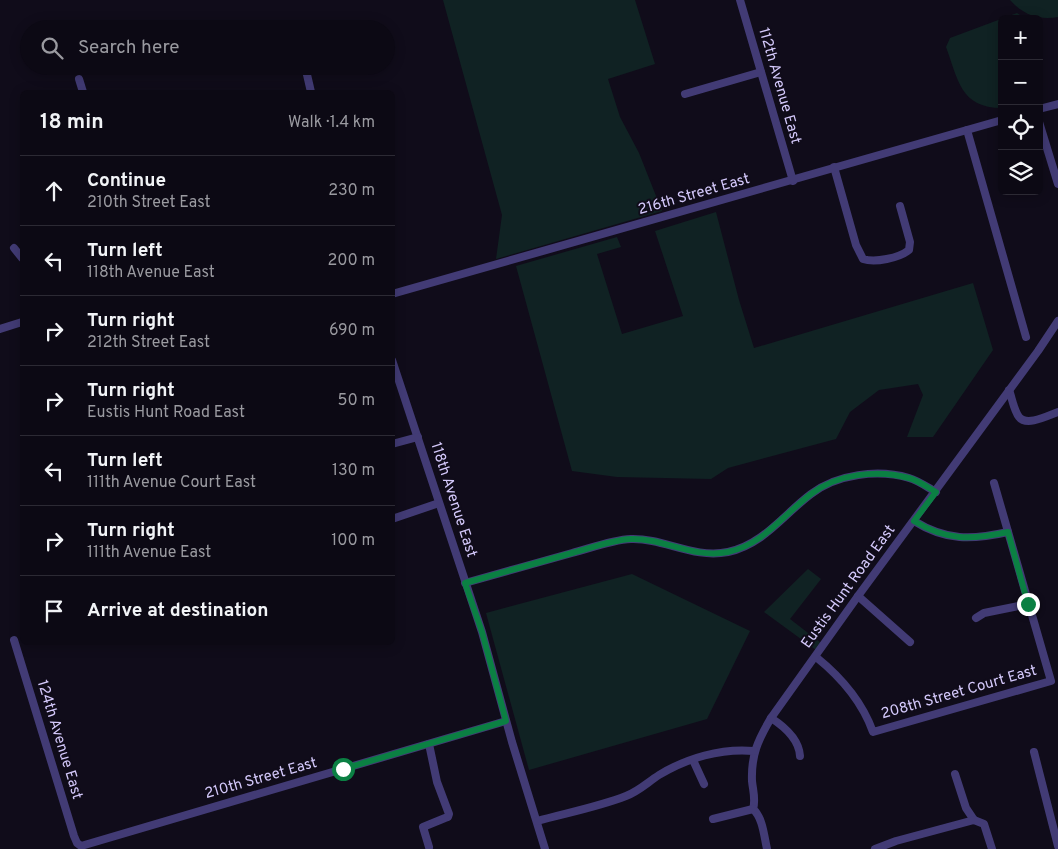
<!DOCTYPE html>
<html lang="en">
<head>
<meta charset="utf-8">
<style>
  :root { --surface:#0c0914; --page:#15121d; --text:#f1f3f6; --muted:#9a9aa0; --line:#2c2a34 }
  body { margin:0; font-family:Overpass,sans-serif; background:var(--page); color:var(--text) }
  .controls { position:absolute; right:15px; top:15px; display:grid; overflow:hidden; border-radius:8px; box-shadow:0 2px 12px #0003 }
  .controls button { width:45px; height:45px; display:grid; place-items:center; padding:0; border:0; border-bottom:1px solid var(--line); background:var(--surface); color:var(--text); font:25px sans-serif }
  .stop { position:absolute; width:15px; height:15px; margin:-11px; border:4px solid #0b8043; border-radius:50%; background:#fff }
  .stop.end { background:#0b8043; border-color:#fff; box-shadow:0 1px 5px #0008 }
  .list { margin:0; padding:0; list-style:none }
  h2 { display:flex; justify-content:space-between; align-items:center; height:65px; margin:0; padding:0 20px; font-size:21px }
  h2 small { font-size:16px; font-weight:400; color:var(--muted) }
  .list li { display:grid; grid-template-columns:32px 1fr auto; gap:15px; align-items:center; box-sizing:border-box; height:70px; padding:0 20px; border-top:1px solid var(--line) }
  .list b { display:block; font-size:19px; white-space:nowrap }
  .list p { margin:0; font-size:16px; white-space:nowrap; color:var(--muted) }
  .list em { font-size:16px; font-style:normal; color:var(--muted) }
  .icon { flex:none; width:28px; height:28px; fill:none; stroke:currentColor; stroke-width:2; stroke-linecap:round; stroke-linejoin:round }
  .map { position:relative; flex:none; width:1058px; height:849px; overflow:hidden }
  .search { position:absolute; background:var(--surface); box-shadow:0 2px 12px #0003; left:20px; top:20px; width:375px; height:55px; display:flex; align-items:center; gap:12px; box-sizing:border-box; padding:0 18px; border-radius:28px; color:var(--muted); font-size:19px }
  .panel { position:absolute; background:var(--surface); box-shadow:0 2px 12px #0003; left:20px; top:90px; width:375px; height:555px; border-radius:8px }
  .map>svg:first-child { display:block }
</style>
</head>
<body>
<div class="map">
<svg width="1058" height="849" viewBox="0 0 1058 849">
  <rect width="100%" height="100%" fill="#100c1a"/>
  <g fill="#102223">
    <polygon points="443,0 635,0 655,64 608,79 620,117 639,153 662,211 496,259 502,215"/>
    <path d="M 1010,0 L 1058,0 L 1058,17 C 1039,21 1022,14 1010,0 Z"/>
    <path d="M 1017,13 L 1026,19 L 1002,19 L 1002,108 C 960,108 958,79 946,47 L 950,38 Z"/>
    <polygon points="716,212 739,300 754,348 973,283 993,350 933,437 907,437 923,395 918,384 879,390 850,412 836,439 728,468 711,479 617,477 572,471 516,266 617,237 621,247 597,254 622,334 683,316 655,231"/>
    <polygon points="808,569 821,579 790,619 821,643 816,650 764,612"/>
    <polygon points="632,574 750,631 707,719 529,770 486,613"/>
  </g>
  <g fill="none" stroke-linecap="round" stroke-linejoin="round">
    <g stroke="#423b75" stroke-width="8">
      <polyline points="740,0 793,181"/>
      <polyline points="305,66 311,92"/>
      <polyline points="79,79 83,92"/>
      <polyline points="685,94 761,72"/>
      <polyline points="1039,109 1058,104"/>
      <polyline points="1039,122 1058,184"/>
      <polyline points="967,130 1026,337"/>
      <path d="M 834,167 L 856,245 L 863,259 C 875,263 899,258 909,250 L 910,242 L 900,206"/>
      <polyline points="14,248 22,258"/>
      <polyline points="392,294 1002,120"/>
      <polyline points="0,329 22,322"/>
      <polyline points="392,360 482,632 512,742 545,849"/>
      <path d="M 1009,390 C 1012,398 1014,411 1019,417 C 1027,427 1049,415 1058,412"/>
      <polyline points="392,444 418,437"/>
      <polyline points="392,519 439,503"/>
      <path d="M 914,521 C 946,541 972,540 1008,532"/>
      <path d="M 465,583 C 501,573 536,563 572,553 C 591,548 611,540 631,539 C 664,538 693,559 728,552 C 764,544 783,515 811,494 C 837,474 878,469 909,478 C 919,481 927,487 936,492"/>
      <polyline points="858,596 910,642"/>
      <polyline points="976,618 984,613 1028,604"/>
      <polyline points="14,640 74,836 77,843 81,846 506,721"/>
      <path d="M 816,657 C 842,678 862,701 873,732 L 1051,681 L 994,483"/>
      <path d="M 771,718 C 785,727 799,739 800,756"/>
      <polyline points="429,744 437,782 449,814 448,817 445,818 423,827 429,847"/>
      <polyline points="1034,752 1058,846"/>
      <polyline points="693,760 704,784"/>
      <polyline points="955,774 966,808 974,820"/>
      <path d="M 753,809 C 756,800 753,791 752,781 C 751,755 758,740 771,718 L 858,596 L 1038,351 L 1058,321"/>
      <path d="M 753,809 C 763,818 764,836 767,849"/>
      <polyline points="713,819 753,809"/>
      <path d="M 537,821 C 566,813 598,807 626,796 C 639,791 648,782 659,775 C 687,758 721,748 754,751"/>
      <polyline points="875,849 896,841 974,820 984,824 992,849"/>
    </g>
  </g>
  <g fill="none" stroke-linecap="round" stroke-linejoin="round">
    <path stroke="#0b8043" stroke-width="6" d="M 343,769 L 506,721 L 482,632 L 465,583 C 501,573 536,563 572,553 C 591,548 611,540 631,539 C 664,538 693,559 728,552 C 764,544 783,515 811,494 C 837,474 877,469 909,478 C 919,481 927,487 936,492 L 914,521 C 947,541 971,540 1008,532 L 1028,604"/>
  </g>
  <g text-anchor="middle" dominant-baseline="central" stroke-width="4" stroke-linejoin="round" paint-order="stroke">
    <g font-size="15" fill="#d4c9fb" stroke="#100c1a">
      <text transform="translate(779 86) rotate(74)">112th Avenue East</text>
      <text transform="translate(694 195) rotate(-16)">216th Street East</text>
      <text transform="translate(453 500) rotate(72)">118th Avenue East</text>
      <text transform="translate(849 587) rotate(-54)">Eustis Hunt Road East</text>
      <text transform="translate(959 693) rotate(-16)">208th Street Court East</text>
      <text transform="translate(59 740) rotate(73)">124th Avenue East</text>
      <text transform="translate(261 779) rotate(-16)">210th Street East</text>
    </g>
  </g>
</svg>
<div class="controls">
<button>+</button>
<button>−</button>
<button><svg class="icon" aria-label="locate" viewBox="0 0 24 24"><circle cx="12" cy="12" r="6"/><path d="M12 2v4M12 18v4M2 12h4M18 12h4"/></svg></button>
<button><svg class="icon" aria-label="layers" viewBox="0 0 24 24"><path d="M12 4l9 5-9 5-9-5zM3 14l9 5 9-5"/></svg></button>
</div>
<div class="stop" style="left:343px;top:769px"></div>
<div class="stop end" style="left:1028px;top:604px"></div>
<div class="search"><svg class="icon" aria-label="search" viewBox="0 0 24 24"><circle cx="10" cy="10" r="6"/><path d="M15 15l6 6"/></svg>Search here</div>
<section class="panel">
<h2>18 min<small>Walk · 1.4 km</small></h2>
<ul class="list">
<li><svg class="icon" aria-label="ahead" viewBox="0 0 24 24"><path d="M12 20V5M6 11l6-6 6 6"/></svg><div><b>Continue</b><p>210th Street East</p></div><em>230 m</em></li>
<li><svg class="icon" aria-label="left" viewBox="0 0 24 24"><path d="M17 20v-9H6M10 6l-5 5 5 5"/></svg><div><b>Turn left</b><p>118th Avenue East</p></div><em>200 m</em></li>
<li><svg class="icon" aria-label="right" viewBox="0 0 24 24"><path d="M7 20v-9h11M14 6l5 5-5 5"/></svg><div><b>Turn right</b><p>212th Street East</p></div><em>690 m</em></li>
<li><svg class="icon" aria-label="right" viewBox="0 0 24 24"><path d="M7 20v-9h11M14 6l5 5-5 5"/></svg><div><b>Turn right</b><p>Eustis Hunt Road East</p></div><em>50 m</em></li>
<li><svg class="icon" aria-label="left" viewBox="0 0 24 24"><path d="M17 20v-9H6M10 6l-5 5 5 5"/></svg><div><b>Turn left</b><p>111th Avenue Court East</p></div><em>130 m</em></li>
<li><svg class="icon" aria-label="right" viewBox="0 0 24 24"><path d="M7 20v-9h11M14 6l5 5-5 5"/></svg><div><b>Turn right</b><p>111th Avenue East</p></div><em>100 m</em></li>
<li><svg class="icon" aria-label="arrive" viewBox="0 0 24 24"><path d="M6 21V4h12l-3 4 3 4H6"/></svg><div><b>Arrive at destination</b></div></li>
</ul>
</section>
</div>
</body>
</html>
